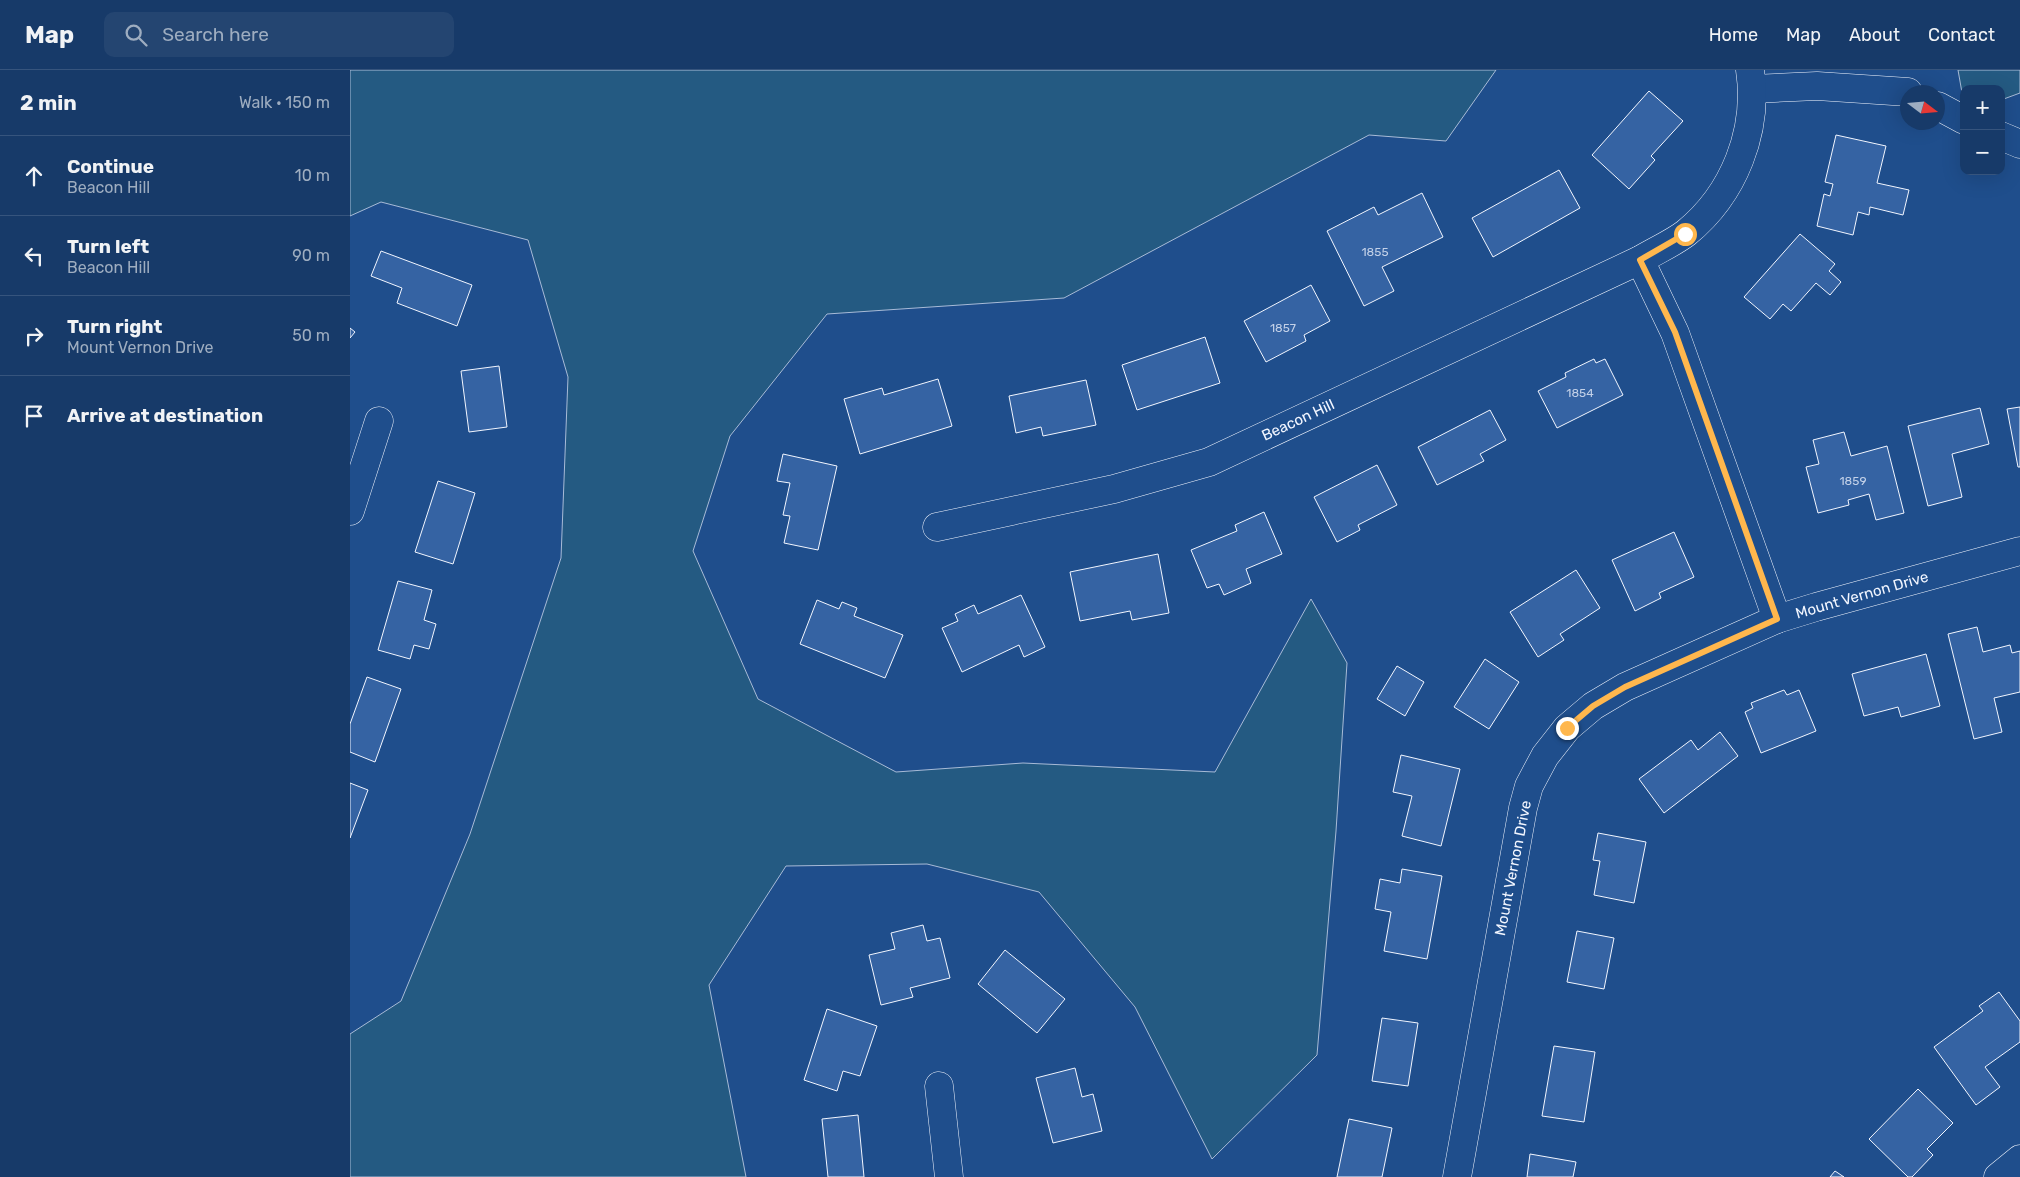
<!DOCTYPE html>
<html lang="en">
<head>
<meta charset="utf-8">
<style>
  :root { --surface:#173a69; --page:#244571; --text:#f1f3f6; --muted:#9eadc0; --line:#36547d }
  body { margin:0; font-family:Rubik,sans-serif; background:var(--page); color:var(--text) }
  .controls { position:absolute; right:15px; top:15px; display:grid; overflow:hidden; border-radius:10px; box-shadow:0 5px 20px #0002 }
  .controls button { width:45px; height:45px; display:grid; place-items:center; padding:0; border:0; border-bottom:1px solid var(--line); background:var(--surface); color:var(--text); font:25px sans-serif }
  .compass { position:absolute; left:1550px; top:15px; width:45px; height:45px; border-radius:50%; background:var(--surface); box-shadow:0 5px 20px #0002; rotate:106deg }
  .stop { position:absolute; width:15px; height:15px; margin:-11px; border:4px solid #ffb74d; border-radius:50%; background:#fff }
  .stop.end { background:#ffb74d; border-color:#fff; box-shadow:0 1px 5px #0008 }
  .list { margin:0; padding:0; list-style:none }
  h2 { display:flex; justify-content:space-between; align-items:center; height:65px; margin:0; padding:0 20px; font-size:21px }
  h2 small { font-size:16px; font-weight:400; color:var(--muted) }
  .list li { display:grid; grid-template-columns:32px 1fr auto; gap:15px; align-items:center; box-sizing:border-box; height:80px; padding:0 20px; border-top:1px solid var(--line) }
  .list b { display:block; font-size:19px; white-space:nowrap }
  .list p { margin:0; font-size:16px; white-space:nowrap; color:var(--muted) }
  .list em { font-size:16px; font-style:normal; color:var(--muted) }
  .icon { flex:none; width:28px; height:28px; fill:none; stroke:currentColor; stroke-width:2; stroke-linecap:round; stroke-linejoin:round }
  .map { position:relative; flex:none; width:1670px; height:1107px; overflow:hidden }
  header { display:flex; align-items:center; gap:30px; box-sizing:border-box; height:70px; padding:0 25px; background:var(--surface); border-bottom:1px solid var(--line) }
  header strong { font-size:24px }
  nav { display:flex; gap:28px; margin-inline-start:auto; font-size:18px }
  .search { width:350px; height:45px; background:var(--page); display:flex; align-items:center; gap:12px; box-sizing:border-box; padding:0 18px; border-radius:10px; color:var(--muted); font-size:19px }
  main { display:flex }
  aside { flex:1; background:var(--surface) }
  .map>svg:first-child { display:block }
</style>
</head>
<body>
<header>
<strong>Map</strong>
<div class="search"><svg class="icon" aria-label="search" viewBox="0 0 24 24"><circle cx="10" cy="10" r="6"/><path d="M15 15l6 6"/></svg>Search here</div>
<nav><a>Home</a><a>Map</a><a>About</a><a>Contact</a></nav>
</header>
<main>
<aside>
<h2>2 min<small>Walk · 150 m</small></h2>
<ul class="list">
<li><svg class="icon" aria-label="ahead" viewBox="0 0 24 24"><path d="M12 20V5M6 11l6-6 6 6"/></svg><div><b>Continue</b><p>Beacon Hill</p></div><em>10 m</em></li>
<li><svg class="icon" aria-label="left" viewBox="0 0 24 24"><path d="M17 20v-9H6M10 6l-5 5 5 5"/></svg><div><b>Turn left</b><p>Beacon Hill</p></div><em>90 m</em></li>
<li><svg class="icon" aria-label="right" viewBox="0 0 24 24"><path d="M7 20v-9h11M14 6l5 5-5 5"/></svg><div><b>Turn right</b><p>Mount Vernon Drive</p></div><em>50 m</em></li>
<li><svg class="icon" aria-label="arrive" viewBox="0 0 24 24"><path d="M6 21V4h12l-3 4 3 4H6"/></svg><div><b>Arrive at destination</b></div></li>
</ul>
</aside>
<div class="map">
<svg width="1670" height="1107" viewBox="0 0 1670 1107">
  <rect width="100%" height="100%" fill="#1f4e8c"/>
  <g fill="#245a82" stroke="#a8bbd7">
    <polygon points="0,0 1146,0 1096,71 1019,65 714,228 477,244 380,366 343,481 408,629 546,702 673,693 865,702 961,529 997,593 986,761 967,985 862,1089 785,937 689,822 577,794 436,796 359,915 396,1107 0,1107 0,964 51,931 120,764 211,488 218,307 178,170 31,132 0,146"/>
    <polygon points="1608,0 1670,0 1670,23 1651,30 1651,19 1614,19 1614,34"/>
  </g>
  <g fill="#3563a3" stroke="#f2f6ff">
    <polygon points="1299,21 1333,51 1301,86 1305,90 1279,119 1242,85"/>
    <polygon points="1486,65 1536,76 1527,113 1559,120 1553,145 1520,137 1519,145 1508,142 1503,165 1467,156 1474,124 1480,126 1483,114 1475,112"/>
    <polygon points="1209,100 1230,138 1143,187 1122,148"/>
    <polygon points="1072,123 1093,167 1032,197 1044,221 1014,236 977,161 1024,137 1028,145"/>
    <polygon points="1450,164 1485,194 1479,201 1491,212 1480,225 1466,213 1441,241 1433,234 1420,249 1394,227"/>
    <polygon points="31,181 122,215 107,256 47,233 52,218 21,206"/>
    <polygon points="961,215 980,251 954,265 956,271 916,292 894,251"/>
    <polygon points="0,258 5,262 0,268"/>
    <polygon points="855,267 870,313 787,340 772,295"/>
    <polygon points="1244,289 1246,293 1255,289 1273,325 1207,358 1188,321 1216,307 1215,303"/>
    <polygon points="149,296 157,357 119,362 111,301"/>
    <polygon points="588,309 602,356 510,384 494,329 532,318 534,325"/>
    <polygon points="736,310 746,355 693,366 691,357 666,363 659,326"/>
    <polygon points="1670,337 1670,397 1668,397 1657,339"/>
    <polygon points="1630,338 1639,374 1602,384 1612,427 1578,436 1558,356"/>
    <polygon points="1140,340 1156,370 1130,384 1134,391 1087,415 1068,377"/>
    <polygon points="1494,362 1501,386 1537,376 1554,443 1526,450 1519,424 1498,430 1499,435 1468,443 1456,397 1469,394 1463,370"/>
    <polygon points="433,384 487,396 468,480 434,473 440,446 433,445 440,413 427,411"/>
    <polygon points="1027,395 1047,435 1008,455 1010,460 987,472 964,427"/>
    <polygon points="88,411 125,423 103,494 65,482"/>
    <polygon points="914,442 932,484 896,499 901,513 874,525 869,514 857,518 841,480 887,461 885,455"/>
    <polygon points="1324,462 1344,507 1309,523 1311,528 1285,541 1262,490"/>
    <polygon points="808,484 819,543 782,550 780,541 730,551 720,502"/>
    <polygon points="1226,500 1250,538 1210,564 1214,570 1188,587 1160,542"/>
    <polygon points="48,511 82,520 74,550 86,554 79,579 64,575 60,589 28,580"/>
    <polygon points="671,525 695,577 674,587 669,575 612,602 592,558 608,551 605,544 624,535 628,544"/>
    <polygon points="467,530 489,539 492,532 507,538 504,546 553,565 535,608 450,574"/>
    <polygon points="1627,557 1633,582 1660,575 1662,583 1670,581 1670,622 1644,628 1652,662 1624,669 1598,564"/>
    <polygon points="1576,584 1590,636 1551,647 1548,637 1514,646 1502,604"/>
    <polygon points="1135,589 1169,612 1139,659 1104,637"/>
    <polygon points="1047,596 1074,612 1055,646 1027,629"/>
    <polygon points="17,607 51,619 25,692 0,682 0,654"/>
    <polygon points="1434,620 1437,625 1449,620 1466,661 1411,683 1395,642 1403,638 1401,633"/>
    <polygon points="1370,662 1388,686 1314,743 1289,709 1341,670 1348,680"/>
    <polygon points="1051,685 1110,699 1091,776 1052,766 1062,726 1043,722"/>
    <polygon points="0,713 18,720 0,768"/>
    <polygon points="1248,763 1296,772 1284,833 1244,825 1250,791 1243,790"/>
    <polygon points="1052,799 1092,806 1077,889 1034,881 1041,842 1025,839 1030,809 1050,813"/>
    <polygon points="573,855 577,871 590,868 600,908 560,918 563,927 531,935 519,885 545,879 541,863"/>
    <polygon points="1227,861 1264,868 1254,919 1217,912"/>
    <polygon points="655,880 715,929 687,963 628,914"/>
    <polygon points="1649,922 1670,951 1670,972 1635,997 1650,1017 1626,1035 1584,977 1633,941 1629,936"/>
    <polygon points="477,939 527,956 510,1006 493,1001 487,1021 454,1010"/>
    <polygon points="1032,948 1068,953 1058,1016 1022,1011"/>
    <polygon points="1204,976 1245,982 1234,1052 1192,1046"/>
    <polygon points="725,998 732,1027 743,1024 752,1061 703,1073 686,1008"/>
    <polygon points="1568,1019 1603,1053 1577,1079 1583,1085 1562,1107 1558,1107 1519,1069"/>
    <polygon points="508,1045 514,1107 478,1107 472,1049"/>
    <polygon points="999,1049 1042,1058 1032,1107 987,1107"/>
    <polygon points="1180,1084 1226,1092 1223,1107 1177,1107"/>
    <polygon points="1485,1101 1494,1107 1480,1107"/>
  </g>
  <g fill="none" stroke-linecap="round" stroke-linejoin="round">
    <g stroke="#f2f6ff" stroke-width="29">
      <g id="minor">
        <polyline points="1403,19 1467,16 1558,22"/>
        <polyline points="1588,36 1614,50"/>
        <polyline points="1651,66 1670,74"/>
        <polyline points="1290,190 1325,263 1427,549"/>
        <polyline points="0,441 29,351"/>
        <path d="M 587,457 L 764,419 L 859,392 L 1290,190 C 1305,181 1323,173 1336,163 C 1384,124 1409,61 1400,0"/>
        <polyline points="589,1016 599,1107"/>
        <polyline points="1107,1107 1173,738 1179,716 1195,686 1217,658 1243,636 1275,617 1427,549 1466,537 1670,481"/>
        <polyline points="1648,1107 1670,1089"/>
      </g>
    </g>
    <use href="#minor" stroke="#1f4e8c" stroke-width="28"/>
  </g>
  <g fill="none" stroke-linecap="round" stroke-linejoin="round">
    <polyline stroke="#ffb74d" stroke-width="6" points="1217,658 1243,636 1275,617 1427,549 1325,262 1290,190 1335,164"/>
  </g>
  <g text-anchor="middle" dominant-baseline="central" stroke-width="4" stroke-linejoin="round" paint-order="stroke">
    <g font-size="12" fill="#c3d1e8">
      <text x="1025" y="182">1855</text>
      <text x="933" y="258">1857</text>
      <text x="1230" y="323">1854</text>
      <text x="1503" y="411">1859</text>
    </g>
    <g font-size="15" fill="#f2f6ff" stroke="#1f4e8c">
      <text transform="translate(948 350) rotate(-25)">Beacon Hill</text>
      <text transform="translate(1512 525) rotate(-16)">Mount Vernon Drive</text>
      <text transform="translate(1163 798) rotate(-79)">Mount Vernon Drive</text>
    </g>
  </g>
</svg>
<div class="controls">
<button>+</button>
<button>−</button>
</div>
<svg class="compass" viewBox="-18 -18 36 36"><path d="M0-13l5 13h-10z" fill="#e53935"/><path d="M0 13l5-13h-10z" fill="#9eadc0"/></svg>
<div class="stop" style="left:1335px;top:164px"></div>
<div class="stop end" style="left:1217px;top:658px"></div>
</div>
</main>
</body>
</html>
